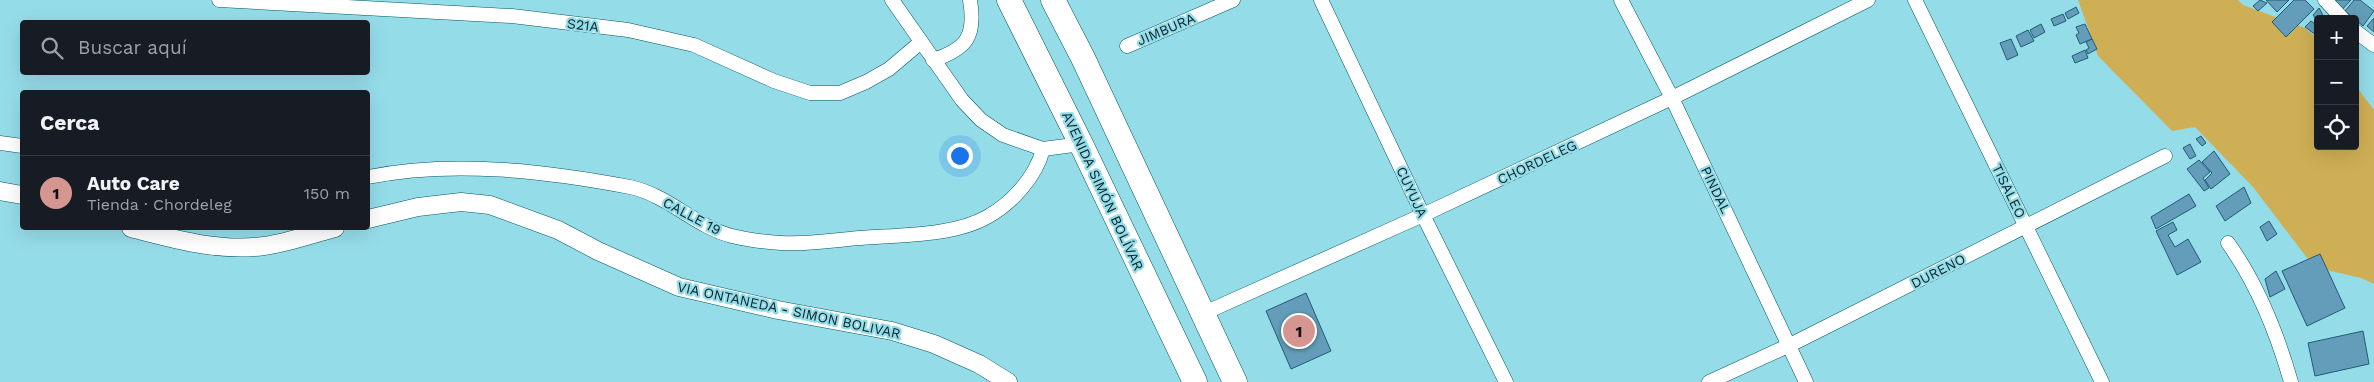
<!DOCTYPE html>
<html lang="es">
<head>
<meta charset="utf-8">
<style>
  :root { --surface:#171b24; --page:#20242c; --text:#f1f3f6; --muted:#9ea1a6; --line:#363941; --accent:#d59691 }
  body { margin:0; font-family:"Work Sans",sans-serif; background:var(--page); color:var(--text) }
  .controls { position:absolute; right:15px; top:15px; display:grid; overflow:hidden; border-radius:5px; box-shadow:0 5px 20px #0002 }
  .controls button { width:45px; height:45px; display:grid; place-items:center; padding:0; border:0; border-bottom:1px solid var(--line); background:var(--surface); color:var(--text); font:25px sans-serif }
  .you { position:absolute; left:959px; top:155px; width:18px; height:18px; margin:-12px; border:4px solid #fff; border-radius:50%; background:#1a73e8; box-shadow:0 0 0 8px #1a73e833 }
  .badge { display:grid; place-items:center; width:32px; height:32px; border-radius:50%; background:var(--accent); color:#111; font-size:16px; font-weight:700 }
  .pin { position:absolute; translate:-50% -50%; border:2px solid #fff; box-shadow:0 1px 5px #0006 }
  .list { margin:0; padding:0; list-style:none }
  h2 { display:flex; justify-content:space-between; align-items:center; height:65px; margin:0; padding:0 20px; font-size:21px }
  h2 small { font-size:16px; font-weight:400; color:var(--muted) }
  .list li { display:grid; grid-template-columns:32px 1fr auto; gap:15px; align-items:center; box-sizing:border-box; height:75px; padding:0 20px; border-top:1px solid var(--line) }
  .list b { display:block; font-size:19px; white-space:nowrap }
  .list p { margin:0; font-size:16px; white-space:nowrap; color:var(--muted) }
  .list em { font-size:16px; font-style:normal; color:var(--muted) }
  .icon { flex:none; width:28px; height:28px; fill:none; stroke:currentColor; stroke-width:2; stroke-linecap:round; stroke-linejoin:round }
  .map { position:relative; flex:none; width:2374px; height:382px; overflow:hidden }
  .search { position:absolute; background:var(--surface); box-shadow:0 5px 20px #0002; left:20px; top:20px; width:350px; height:55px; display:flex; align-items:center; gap:12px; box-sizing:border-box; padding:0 18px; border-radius:5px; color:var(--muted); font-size:19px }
  .panel { position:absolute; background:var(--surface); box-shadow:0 5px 20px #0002; left:20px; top:90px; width:350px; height:140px; border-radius:5px }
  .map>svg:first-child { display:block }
</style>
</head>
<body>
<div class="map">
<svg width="2374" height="382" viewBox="0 0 2374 382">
  <rect width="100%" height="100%" fill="#95dce9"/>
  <polygon fill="#ceaf55" points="2078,0 2238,0 2243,5 2305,28 2318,39 2318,146 2355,146 2355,85 2374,110 2374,284 2361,278 2314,267 2253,187 2195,127 2172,131 2098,56"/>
  <g fill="#649db9" stroke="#215c76">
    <polygon points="2260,0 2267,3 2258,11 2253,6"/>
    <polygon points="2266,0 2289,0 2277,12"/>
    <polygon points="2294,0 2305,0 2314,9 2286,37 2272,22"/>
    <polygon points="2325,0 2351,0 2339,13"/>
    <polygon points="2354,0 2360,0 2374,11 2363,26 2345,11"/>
    <polygon points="2076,7 2079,13 2068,19 2065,13"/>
    <polygon points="2319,8 2324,17 2318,19 2318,22 2313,15"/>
    <polygon points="2063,14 2066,21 2054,26 2051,19"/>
    <polygon points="2374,18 2374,32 2367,26"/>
    <polygon points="2311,21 2318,26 2316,35 2305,27"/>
    <polygon points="2041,24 2045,32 2034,38 2030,30"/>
    <polygon points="2085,24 2092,39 2080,44 2076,35 2079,33 2076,27"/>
    <polygon points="2028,30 2034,41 2021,47 2016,36"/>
    <polygon points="2011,39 2018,55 2007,60 2000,43"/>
    <polygon points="2092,39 2097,49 2088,54 2086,50 2089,48 2086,42"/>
    <polygon points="2085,50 2088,58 2075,63 2072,56"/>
    <polygon points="2201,136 2206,143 2202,146 2196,139"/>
    <polygon points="2190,144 2196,156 2190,159 2183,148"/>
    <polygon points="2214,151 2230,174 2211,189 2205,180 2212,173 2202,162"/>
    <polygon points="2199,160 2210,172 2203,178 2209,188 2204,191 2187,169"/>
    <polygon points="2244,187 2251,203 2225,221 2216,206"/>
    <polygon points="2189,194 2196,206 2156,229 2151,217"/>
    <polygon points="2269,221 2277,234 2267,241 2260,227"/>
    <polygon points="2173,222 2177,230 2168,235 2175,247 2188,239 2201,262 2177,275 2156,231"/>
    <polygon points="2320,254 2345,308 2307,326 2282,271"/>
    <polygon points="2276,271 2285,289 2270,297 2265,279"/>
    <polygon points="1306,293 1331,351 1291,369 1266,311"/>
    <polygon points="2363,331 2369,364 2315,376 2308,343"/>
  </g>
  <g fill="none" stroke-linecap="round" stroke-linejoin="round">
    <g stroke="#005763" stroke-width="15">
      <g id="minor">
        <polyline points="219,0 512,16 628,30 694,45 774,81 810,93 840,93 866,82 889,69 921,42"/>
        <polyline points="892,0 962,100 981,120 1003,135 1043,149 1081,144"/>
        <polyline points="1321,0 1423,215 1506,382"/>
        <polyline points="1621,0 1672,98 1806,382"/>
        <polyline points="1915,0 2102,382"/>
        <polyline points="2325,0 2343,19"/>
        <polyline points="2355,31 2374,45"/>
        <polyline points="1127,46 1233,0"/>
        <path d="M 933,60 C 967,49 976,36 970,0"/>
        <polyline points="0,143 22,146"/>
        <path d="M 368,177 C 452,160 546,171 630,187 C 668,195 696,227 732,236 C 748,240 765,242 781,243 C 807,245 834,240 860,238 C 898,235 954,236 987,217 C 1012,203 1036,177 1043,149"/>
        <path d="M 2228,243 C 2258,285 2277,333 2291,382"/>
        <polyline points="1202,314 1423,215 1672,98 1868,0"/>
        <polyline points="1709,382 1790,345 2165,156"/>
      </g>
    </g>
    <g stroke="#005763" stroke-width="19">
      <g id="tertiary">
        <polyline points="0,191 22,195"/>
        <polyline points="368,219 418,207 461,202 490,205 558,230 598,251 679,287 778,310 892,331 934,344 979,364 1008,382"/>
        <path d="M 131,228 C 174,239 218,252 264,246 C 287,243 312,234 335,228"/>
      </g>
    </g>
    <g stroke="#005763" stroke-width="25">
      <g id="trunk">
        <polyline points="1009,0 1081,144 1195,382"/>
        <polyline points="1053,0 1083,58 1235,382"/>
      </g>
    </g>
    <use href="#minor" stroke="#fff" stroke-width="14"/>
    <use href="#tertiary" stroke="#fff" stroke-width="18"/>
    <use href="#trunk" stroke="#fff" stroke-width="24"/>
  </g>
  <g text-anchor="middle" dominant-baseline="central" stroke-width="4.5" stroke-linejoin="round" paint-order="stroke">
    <g font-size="14" fill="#062429" stroke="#95dce9">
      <text transform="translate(583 25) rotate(7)">S21A</text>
      <text transform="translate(1166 29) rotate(-23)">JIMBURA</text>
      <text transform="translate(1537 162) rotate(-25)">CHORDELEG</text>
      <text transform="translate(1716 190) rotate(64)">PINDAL</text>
      <text transform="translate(1103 191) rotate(65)">AVENIDA SIMÓN BOLÍVAR</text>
      <text transform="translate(2009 191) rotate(64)">TISALEO</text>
      <text transform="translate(1412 192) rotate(65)">CUYUJA</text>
      <text transform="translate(692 216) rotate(28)">CALLE 19</text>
      <text transform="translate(1938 271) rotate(-27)">DURENO</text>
      <text transform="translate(789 310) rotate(12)">VIA ONTANEDA - SIMON BOLIVAR</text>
    </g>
  </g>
</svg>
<div class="controls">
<button>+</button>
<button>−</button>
<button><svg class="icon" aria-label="locate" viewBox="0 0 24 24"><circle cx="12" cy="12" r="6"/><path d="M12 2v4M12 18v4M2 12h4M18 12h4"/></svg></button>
</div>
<div class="you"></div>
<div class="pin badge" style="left:1299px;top:331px">1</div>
<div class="search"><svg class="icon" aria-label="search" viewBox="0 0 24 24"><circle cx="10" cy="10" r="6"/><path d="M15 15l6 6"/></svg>Buscar aquí</div>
<section class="panel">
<h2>Cerca<small></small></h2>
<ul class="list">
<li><span class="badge">1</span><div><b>Auto Care</b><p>Tienda · Chordeleg</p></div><em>150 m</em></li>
</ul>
</section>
</div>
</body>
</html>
